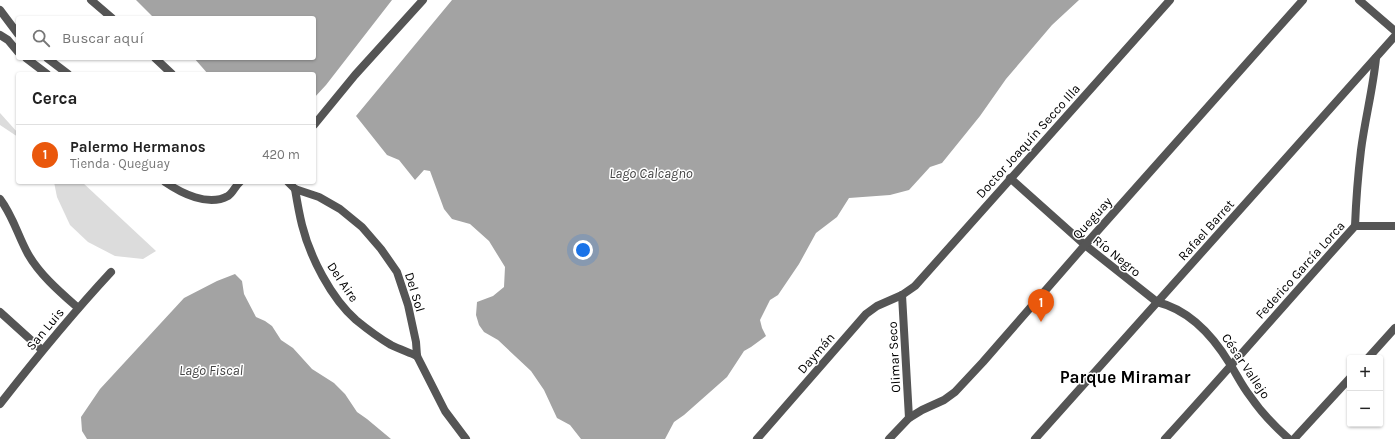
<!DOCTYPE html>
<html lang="es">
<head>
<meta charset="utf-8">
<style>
  :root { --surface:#fff; --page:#f6f6f6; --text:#222; --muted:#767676; --line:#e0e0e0; --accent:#ea580c }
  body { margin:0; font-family:Karla,sans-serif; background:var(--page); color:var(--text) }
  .controls { position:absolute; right:12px; bottom:12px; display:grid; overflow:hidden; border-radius:4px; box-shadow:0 1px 3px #0004 }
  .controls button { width:36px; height:36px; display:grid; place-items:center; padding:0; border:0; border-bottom:1px solid var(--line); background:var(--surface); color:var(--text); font:20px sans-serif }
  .you { position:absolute; left:583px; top:250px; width:14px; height:14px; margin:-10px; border:3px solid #fff; border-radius:50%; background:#1a73e8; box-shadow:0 0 0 6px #1a73e833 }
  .badge { display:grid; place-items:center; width:26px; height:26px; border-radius:50%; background:var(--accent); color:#fff; font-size:13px; font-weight:700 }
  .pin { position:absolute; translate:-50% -33px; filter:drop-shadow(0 1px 2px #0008) }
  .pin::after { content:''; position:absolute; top:21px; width:14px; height:12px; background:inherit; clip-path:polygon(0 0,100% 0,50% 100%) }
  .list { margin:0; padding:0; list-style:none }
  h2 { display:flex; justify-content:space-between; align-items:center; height:52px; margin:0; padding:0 16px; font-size:17px }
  h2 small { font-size:13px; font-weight:400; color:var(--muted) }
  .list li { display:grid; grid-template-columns:26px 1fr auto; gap:12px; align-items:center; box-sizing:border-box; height:60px; padding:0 16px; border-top:1px solid var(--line) }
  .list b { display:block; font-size:15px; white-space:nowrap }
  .list p { margin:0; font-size:13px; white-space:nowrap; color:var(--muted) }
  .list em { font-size:13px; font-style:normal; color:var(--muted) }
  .icon { flex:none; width:22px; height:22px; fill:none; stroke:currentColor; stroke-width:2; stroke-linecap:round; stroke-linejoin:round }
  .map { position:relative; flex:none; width:1395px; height:439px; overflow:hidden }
  .search { position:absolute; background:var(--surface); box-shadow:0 1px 3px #0004; left:16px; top:16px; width:300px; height:44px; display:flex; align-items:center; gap:10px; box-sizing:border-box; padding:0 14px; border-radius:4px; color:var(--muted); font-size:15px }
  .panel { position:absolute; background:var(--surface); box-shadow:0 1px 3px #0004; left:16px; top:72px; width:300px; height:112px; border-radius:4px }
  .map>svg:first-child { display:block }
</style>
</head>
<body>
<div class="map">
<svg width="1395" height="439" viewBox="0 0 1395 439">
  <rect width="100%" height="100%" fill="#fff"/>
  <g fill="#dcdcdc">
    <polygon points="0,113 18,133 18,137 0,125"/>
    <polygon points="54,182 82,182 156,251 143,259 115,256 88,242 70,225 57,197"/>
  </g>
  <g fill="#a3a3a3">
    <polygon points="136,0 392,0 326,85 314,98 314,74 208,74 194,58 314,58 314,18 154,18"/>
    <polygon points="452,0 1079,0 1052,25 1006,79 980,116 942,163 930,167 909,190 890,195 849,198 837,217 816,233 799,264 778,295 770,300 760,320 762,328 766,336 751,347 744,351 727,377 684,415 674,422 665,439 581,439 570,425 557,418 544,390 531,371 498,340 484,332 479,325 476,315 477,302 493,296 504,287 505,267 489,241 470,224 452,219 444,209 430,171 424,170 415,180 399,160 387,155 356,116"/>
    <polygon points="235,274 242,281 244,294 256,317 265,321 272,326 281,340 293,348 312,369 334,383 345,394 357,412 367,419 391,439 87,439 82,431 81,417 100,389 184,298 217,281"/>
  </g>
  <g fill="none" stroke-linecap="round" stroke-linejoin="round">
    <g stroke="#555" stroke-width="8">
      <polyline points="91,0 112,18"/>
      <polyline points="1359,0 1395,31"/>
      <polyline points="0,10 18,34"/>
      <polyline points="0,35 8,40 18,52"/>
      <polyline points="26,58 47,74"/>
      <polyline points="47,58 68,74"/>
      <polyline points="155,58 172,74"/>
      <polyline points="314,125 355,75 423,0"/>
      <path d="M 1010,178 L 1085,245 L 1157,302 C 1190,310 1213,336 1230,364 C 1237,375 1242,386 1250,396 C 1261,412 1274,426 1289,439"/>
      <path d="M 165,182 C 181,193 208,207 228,196 C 233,193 235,186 240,182"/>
      <polyline points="288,182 295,189 319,197 340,209 362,227 381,249 397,272 408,305 416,342 417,356 445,411 466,439"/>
      <path d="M 295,189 C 297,201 299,213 302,225 C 310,257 331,298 356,320 C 367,329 379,338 391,345 C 399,349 408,352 417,356"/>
      <path d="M 0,199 C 13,216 18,236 28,254 C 40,275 60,292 78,308"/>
      <polyline points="1355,226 1395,226"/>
      <polyline points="902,295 909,418"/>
      <polyline points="0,312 42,350"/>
      <polyline points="1368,358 1395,328"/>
      <path d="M 0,404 C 36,358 72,314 111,272"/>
      <polyline points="757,439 866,314 877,306 902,295 915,286 1170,0"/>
      <polyline points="889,439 909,418 922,410 944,400 955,392 983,362 1085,245 1303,0"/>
      <polyline points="1035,439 1395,36"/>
      <path d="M 1165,439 C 1229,369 1291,297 1355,226 C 1356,201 1358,175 1361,150 C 1365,119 1373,89 1376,58"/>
      <polyline points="1294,439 1350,378"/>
    </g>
  </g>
  <g text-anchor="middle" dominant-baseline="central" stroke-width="3" stroke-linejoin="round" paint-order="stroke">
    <g font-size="13" fill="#000" stroke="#fff">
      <text transform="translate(1028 141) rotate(-48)">Doctor Joaquín Secco Illa</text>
      <text transform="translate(1092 218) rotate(-48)">Queguay</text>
      <text transform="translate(1206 230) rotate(-48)">Rafael Barret</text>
      <text transform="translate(1117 256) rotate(39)">Río Negro</text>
      <text transform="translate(1300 270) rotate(-48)">Federico García Lorca</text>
      <text transform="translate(343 282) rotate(56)">Del Aire</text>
      <text transform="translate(415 292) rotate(73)">Del Sol</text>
      <text transform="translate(45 329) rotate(-50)">San Luis</text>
      <text transform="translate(816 353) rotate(-49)">Daymán</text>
      <text transform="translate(894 357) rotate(-93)">Olimar Seco</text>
      <text transform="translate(1246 366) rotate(56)">César Vallejo</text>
    </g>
    <g font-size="14" font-style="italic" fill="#444" stroke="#fff">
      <text x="651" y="173">Lago Calcagno</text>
      <text x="211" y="370">Lago Fiscal</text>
    </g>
    <g font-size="17" font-weight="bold" fill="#000" stroke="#fff">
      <text x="1125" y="377">Parque Miramar</text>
    </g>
  </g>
</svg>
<div class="controls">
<button>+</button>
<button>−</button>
</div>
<div class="you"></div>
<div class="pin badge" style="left:1041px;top:322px">1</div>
<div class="search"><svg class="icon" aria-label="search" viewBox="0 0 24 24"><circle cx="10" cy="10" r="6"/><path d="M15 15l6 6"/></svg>Buscar aquí</div>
<section class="panel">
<h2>Cerca<small></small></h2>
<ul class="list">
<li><span class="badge">1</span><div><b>Palermo Hermanos</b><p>Tienda · Queguay</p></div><em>420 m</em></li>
</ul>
</section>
</div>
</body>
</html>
